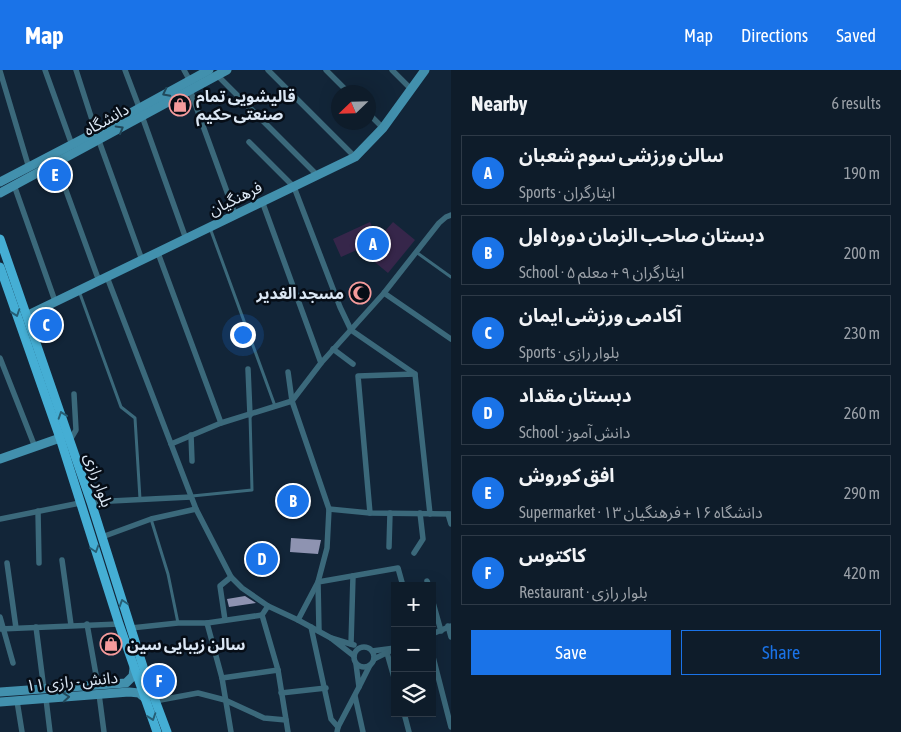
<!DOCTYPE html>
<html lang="en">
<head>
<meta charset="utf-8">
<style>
  :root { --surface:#0e1c2a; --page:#1c2936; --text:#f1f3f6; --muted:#9ba1a8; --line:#2e3a47; --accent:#1a73e8 }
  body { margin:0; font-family:"Asap Condensed","Noto Sans Arabic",sans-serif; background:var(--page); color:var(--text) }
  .controls { position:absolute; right:15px; bottom:15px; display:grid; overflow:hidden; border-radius:0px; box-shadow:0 5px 20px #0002 }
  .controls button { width:45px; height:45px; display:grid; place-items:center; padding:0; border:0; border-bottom:1px solid var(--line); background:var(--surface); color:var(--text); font:25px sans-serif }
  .compass { position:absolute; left:331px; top:15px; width:45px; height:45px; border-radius:50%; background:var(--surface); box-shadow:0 5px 20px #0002; rotate:247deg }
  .you { position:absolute; left:242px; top:264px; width:18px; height:18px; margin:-12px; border:4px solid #fff; border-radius:50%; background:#1a73e8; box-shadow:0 0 0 8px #1a73e833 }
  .badge { display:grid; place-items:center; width:32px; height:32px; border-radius:50%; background:var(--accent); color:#fff; font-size:16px; font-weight:700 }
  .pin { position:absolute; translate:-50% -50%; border:2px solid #fff; box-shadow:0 1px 5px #0006 }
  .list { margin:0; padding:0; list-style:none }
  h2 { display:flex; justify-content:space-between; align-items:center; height:65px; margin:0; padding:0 20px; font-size:21px }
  h2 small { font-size:16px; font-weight:400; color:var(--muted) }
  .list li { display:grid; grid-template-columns:32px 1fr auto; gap:15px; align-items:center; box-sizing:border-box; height:70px; margin:0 10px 10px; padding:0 10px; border:1px solid var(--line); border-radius:0px }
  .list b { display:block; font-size:19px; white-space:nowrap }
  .list p { margin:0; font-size:16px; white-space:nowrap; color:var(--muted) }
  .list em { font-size:16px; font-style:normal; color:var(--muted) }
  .actions { display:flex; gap:10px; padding:15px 20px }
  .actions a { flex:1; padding:11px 0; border:1px solid var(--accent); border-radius:0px; text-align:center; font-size:18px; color:var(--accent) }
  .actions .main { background:var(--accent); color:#fff }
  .icon { flex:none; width:28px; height:28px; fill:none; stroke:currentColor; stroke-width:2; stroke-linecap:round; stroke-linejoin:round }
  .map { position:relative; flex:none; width:451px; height:662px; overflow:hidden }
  header { display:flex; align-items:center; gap:30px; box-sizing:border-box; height:70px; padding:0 25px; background:var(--accent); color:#fff }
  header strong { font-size:24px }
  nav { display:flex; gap:28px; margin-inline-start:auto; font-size:18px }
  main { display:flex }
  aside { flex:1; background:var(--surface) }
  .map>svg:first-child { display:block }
</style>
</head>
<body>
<header>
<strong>Map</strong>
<nav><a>Map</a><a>Directions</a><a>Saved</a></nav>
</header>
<main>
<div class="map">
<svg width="451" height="662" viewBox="0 0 451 662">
  <rect width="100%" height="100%" fill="#122538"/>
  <polygon fill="#36264a" points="370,152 378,169 393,152 415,170 388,203 359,179 341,187 333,169"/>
  <g fill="#8e93b1">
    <polygon points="291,468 321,470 318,484 290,482"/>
    <polygon points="245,526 256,533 229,537 227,529"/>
  </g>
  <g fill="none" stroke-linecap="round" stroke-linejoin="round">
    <g stroke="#3b697b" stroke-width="3">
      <polyline points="210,158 275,336"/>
      <polyline points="416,182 451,207"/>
      <polyline points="79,221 121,337 135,348 140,429"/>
      <polyline points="192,426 252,420 250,345"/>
      <polyline points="151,449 168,504 178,553"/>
    </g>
    <g stroke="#3b697b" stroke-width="5.5">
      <polyline points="45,0 72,75"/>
      <polyline points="76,0 96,62"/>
      <polyline points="125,0 139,37"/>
      <polyline points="184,0 190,11"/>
      <polyline points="268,0 355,87"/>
      <polyline points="326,0 348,22"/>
      <polyline points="392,0 411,19"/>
      <polyline points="0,1 29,98"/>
      <polyline points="217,5 318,106"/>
      <polyline points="190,20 235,144"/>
      <polyline points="368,43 383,58"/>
      <polyline points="142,46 186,169"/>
      <polyline points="99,71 142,190"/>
      <polyline points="249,72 294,117 340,237 351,260 415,304 430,444"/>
      <polyline points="56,93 99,211"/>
      <polyline points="14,115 55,231"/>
      <polyline points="262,131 321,293"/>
      <polyline points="158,183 221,353"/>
      <polyline points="107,207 196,439 231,507 242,518 268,536 298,550 331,568"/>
      <polyline points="384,223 451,269"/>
      <polyline points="333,279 353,294"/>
      <polyline points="0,288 35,377"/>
      <polyline points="248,299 250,345"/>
      <polyline points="288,302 292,331 329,439 327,478 318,512 298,550"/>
      <polyline points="191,365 192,391"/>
      <polyline points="70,370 76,360 74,324"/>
      <polyline points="171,374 221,353 292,331 321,293 384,223 439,153 446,147 451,145"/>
      <polyline points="91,432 191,427"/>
      <polyline points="329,439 370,443 451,444"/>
      <polyline points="38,441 39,493"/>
      <polyline points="370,443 358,306 415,304"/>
      <polyline points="448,444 451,454"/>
      <polyline points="0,449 80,433"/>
      <polyline points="102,467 151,449 196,439"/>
      <polyline points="389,477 390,443"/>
      <polyline points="414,483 423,469 420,443"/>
      <polyline points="62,490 71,555"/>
      <polyline points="7,493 16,558"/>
      <polyline points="427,511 429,516"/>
      <polyline points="432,529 441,561"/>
      <polyline points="262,545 278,600 288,662"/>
      <polyline points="0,547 13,593"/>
      <polyline points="225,550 220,516 231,507"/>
      <polyline points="207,553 222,608 231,662"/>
      <polyline points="87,554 98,616"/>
      <polyline points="448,556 451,567"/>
      <polyline points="36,557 44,620"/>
      <polyline points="311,557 331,649 338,657"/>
      <polyline points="131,558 178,553 207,553 262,545 268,536"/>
      <polyline points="0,559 119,554"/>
      <polyline points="319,561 318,512 398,498 403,516"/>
      <polyline points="432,564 451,556"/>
      <polyline points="351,574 353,506"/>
      <circle cx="364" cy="587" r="10"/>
      <polyline points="372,581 395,578"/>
      <polyline points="387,583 395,611"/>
      <polyline points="432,583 451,657"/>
      <polyline points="354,586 331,568 354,575"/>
      <polyline points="374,589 390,581"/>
      <polyline points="356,594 359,617 370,595"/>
      <polyline points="222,608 278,600"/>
      <polyline points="281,623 326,618"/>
      <polyline points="99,624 104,662"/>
      <polyline points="355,626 363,662"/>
      <polyline points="46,629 50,662"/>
      <polyline points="17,631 22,662"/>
      <polyline points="155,631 198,623 225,630 264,648 286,650"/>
      <polyline points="404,643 409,662"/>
      <polyline points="337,662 338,657 359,617"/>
    </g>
    <g stroke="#4290ad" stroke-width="9">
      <polyline points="0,112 96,62 209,0"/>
      <polyline points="0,123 227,0"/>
      <polyline points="28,245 355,87 383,58 425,0"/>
      <polyline points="0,389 60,368"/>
      <polyline points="0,622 126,613 133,606 134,598"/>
      <polyline points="0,632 129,622 139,623 145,628"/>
    </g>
    <g stroke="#45aed4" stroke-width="9">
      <polyline points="0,169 91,432 146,606 167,662"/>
      <polyline points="0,197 60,368 119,554 157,662"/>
    </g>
  </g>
  <defs><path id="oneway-chevron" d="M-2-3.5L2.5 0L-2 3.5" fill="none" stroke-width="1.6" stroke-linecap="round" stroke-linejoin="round" transform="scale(1.25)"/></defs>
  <g stroke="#21485a">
    <use href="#oneway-chevron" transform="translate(166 23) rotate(153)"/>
    <use href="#oneway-chevron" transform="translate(120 59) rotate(-30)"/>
    <use href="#oneway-chevron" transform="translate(66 627) rotate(-5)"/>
  </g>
  <g stroke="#265e75">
    <use href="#oneway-chevron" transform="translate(16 243) rotate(71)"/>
    <use href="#oneway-chevron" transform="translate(62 345) rotate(-109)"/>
    <use href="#oneway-chevron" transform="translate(95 479) rotate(72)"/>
    <use href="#oneway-chevron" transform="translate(123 533) rotate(-108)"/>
    <use href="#oneway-chevron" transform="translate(152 647) rotate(71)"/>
  </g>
  <defs>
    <g id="shop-ring" transform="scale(1.125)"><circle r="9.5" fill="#060d16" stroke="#f59b9c" stroke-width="1.5"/><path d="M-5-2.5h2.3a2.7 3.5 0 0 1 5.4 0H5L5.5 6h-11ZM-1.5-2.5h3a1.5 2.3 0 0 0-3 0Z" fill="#f59b9c"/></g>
    <g id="mosque-ring" transform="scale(1.125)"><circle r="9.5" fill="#060d16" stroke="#f59b9c" stroke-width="1.5"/><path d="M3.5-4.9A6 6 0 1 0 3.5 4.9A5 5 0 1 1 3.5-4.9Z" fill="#f59b9c"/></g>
  </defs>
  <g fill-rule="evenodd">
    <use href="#shop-ring" x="180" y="35"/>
    <use href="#mosque-ring" x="360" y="223"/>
    <use href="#shop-ring" x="111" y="574"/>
  </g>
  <g text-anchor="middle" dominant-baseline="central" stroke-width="5" stroke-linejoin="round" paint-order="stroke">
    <g font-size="16" font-weight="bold" fill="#dbe7f4" stroke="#060d16" text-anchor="start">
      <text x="196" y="26">قالیشویی تمام<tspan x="196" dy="18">صنعتی حکیم</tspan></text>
      <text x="344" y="223" text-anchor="end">مسجد الغدیر</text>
      <text x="127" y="574">سالن زیبایی سین</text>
    </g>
    <g font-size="16" fill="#dbe7f4" stroke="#060d16">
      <text transform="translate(106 49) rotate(-29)">دانشگاه</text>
      <text transform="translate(235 128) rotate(-26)">فرهنگیان</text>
      <text transform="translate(99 410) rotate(71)">بلوار رازی</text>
      <text transform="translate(72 611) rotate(-5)">دانش - رازی ۱۱</text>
    </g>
  </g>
</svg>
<div class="controls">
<button>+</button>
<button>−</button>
<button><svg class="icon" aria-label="layers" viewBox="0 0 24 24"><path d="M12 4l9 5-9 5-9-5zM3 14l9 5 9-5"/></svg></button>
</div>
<svg class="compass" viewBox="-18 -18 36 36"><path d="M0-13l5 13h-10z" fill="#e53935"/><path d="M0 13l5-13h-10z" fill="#9ba1a8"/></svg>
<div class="you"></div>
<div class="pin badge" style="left:373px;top:174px">A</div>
<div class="pin badge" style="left:293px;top:431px">B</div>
<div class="pin badge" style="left:46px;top:255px">C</div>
<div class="pin badge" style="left:262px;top:489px">D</div>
<div class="pin badge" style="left:55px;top:105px">E</div>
<div class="pin badge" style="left:159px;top:611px">F</div>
</div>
<aside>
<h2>Nearby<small>6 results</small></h2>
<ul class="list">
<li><span class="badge">A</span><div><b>سالن ورزشی سوم شعبان</b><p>Sports · ایثارگران</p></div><em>190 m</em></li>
<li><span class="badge">B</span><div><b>دبستان صاحب الزمان دوره اول</b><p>School · ایثارگران ۹ + معلم ۵</p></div><em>200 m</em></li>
<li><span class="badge">C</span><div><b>آکادمی ورزشی ایمان</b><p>Sports · بلوار رازی</p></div><em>230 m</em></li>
<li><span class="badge">D</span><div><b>دبستان مقداد</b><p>School · دانش آموز</p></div><em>260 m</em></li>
<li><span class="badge">E</span><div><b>افق کوروش</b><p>Supermarket · دانشگاه ۱۶ + فرهنگیان ۱۳</p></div><em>290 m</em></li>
<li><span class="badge">F</span><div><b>کاکتوس</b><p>Restaurant · بلوار رازی</p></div><em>420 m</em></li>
</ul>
<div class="actions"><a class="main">Save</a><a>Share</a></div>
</aside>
</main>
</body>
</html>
